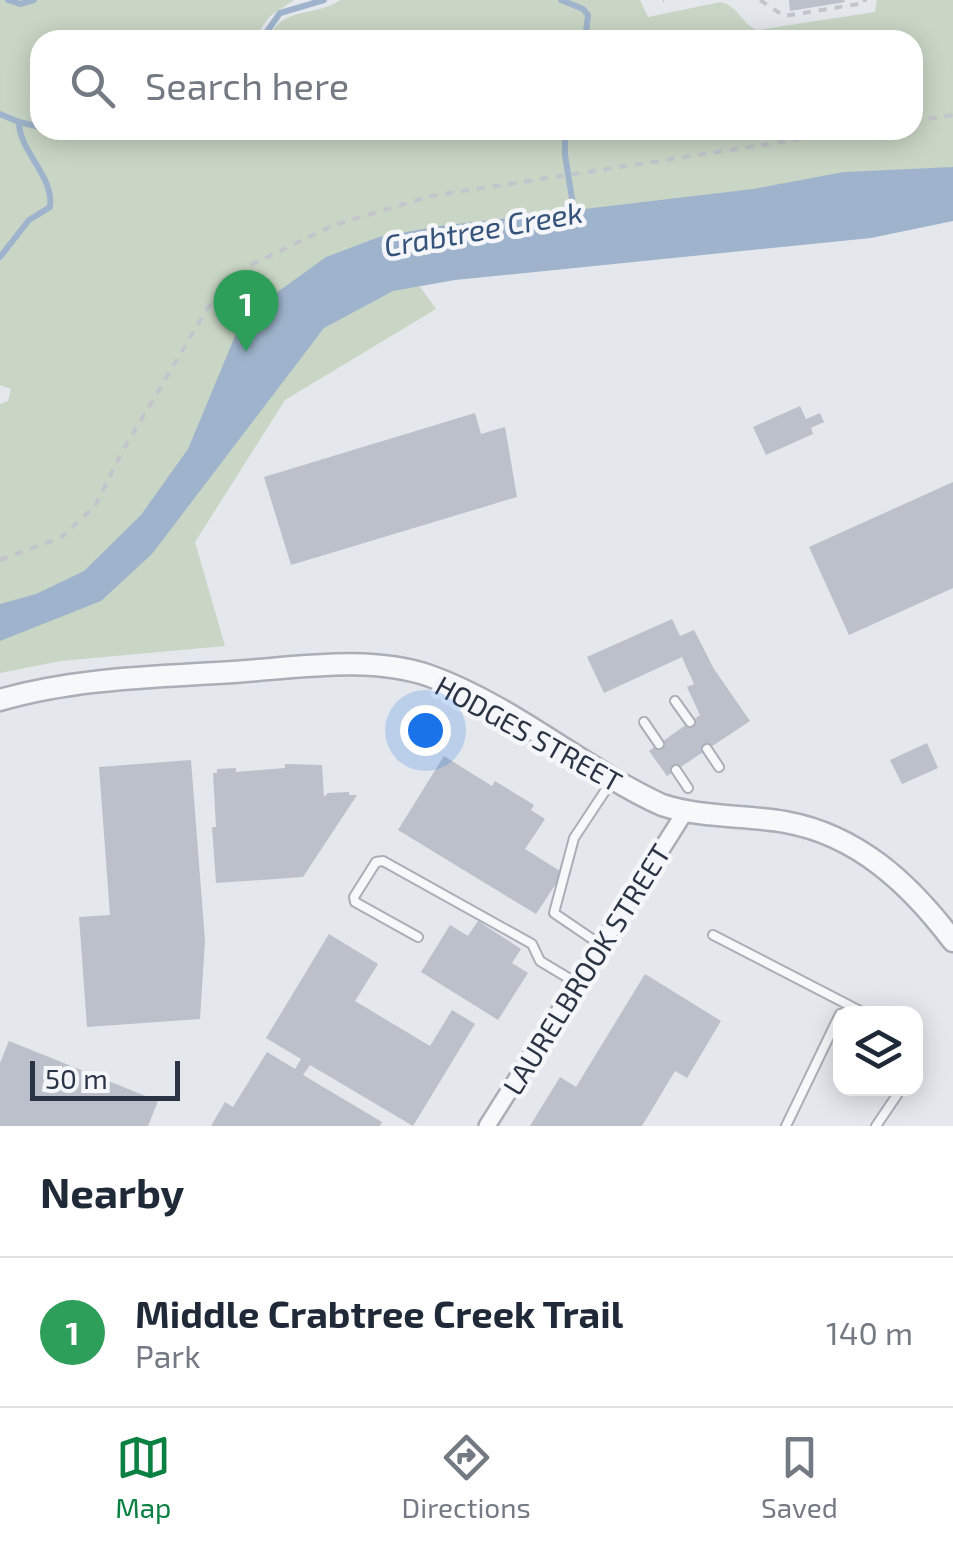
<!DOCTYPE html>
<html lang="en">
<head>
<meta charset="utf-8">
<style>
  :root { --surface:#fff; --page:#f6f6f7; --text:#1f2937; --muted:#747a83; --line:#e0e1e3; --accent:#0b8043 }
  body { margin:0; font-family:"Exo 2",sans-serif; background:var(--page); color:var(--text) }
  .controls { position:absolute; right:30px; bottom:30px; display:grid; overflow:hidden; border-radius:20px; box-shadow:0 5px 25px #0003 }
  .controls button { width:90px; height:90px; display:grid; place-items:center; padding:0; border:0; border-bottom:2px solid var(--line); background:var(--surface); color:var(--text); font:50px sans-serif }
  .scale { position:absolute; left:30px; bottom:25px; width:150px; box-sizing:border-box; padding-left:10px; border:5px solid #2b3445; border-top:0; font-size:28px; line-height:35px; white-space:nowrap; color:#2b3445; -webkit-text-stroke:8px #f4f6f9; paint-order:stroke }
  .you { position:absolute; left:425px; top:730px; width:35px; height:35px; margin:-25px; border:8px solid #fff; border-radius:50%; background:#1a73e8; box-shadow:0 0 0 15px #1a73e833 }
  .badge { display:grid; place-items:center; width:65px; height:65px; border-radius:50%; background:var(--accent); color:#fff; font-size:32px; font-weight:700 }
  .pin { position:absolute; translate:-50% -82px; filter:drop-shadow(0 2px 5px #0008) }
  .pin::after { content:''; position:absolute; top:52px; width:35px; height:30px; background:inherit; clip-path:polygon(0 0,100% 0,50% 100%) }
  .list { margin:0; padding:0; list-style:none }
  h2 { display:flex; justify-content:space-between; align-items:center; height:130px; margin:0; padding:0 40px; font-size:42px }
  h2 small { font-size:32px; font-weight:400; color:var(--muted) }
  .list li { display:grid; grid-template-columns:65px 1fr auto; gap:30px; align-items:center; box-sizing:border-box; height:150px; padding:0 40px; border-top:2px solid var(--line) }
  .list b { display:block; font-size:38px; white-space:nowrap }
  .list p { margin:0; font-size:32px; white-space:nowrap; color:var(--muted) }
  .list em { font-size:32px; font-style:normal; color:var(--muted) }
  .icon { flex:none; width:55px; height:55px; fill:none; stroke:currentColor; stroke-width:2; stroke-linecap:round; stroke-linejoin:round }
  .map { position:relative; flex:none; width:953px; height:1126px; overflow:hidden }
  .search { position:absolute; background:var(--surface); box-shadow:0 5px 25px #0003; left:30px; right:30px; top:30px; height:110px; display:flex; align-items:center; gap:25px; box-sizing:border-box; padding:0 35px; border-radius:30px; color:var(--muted); font-size:38px }
  .sheet { height:280px; background:var(--surface) }
  nav { display:flex; justify-content:space-around; align-items:center; box-sizing:border-box; height:140px; border-top:2px solid var(--line); background:var(--surface); font-size:28px; color:var(--muted) }
  nav a { display:grid; justify-items:center; gap:5px }
  nav .on { color:var(--accent) }
  .map>svg:first-child { display:block }
</style>
</head>
<body>
<div class="map">
<svg width="953" height="1126" viewBox="0 0 953 1126">
  <rect width="100%" height="100%" fill="#e4e7ec"/>
  <path fill="#c9d6c5" d="M 0,0 L 294,0 L 269,17 L 253,40 L 40,40 L 40,130 L 165,130 L 186,134 L 197,130 L 913,130 L 913,40 L 269,40 C 279,6 317,17 340,0 L 640,0 L 648,17 L 721,2 C 738,6 742,24 757,30 L 875,12 L 877,0 L 953,0 L 953,199 L 403,263 L 436,309 L 285,400 L 195,542 L 225,646 L 61,661 L 0,673 L 0,404 L 8,401 L 11,389 L 0,385 Z"/>
  <polygon fill="#9fb4cc" points="953,167 953,221 871,238 455,280 393,291 324,328 152,554 101,601 0,641 0,604 36,594 84,571 141,515 188,449 243,317 326,257 379,237 440,226 753,189 844,172"/>
  <g fill="none" stroke-linecap="round" stroke-linejoin="round">
    <g stroke="#9fb4cc" stroke-width="6">
      <polyline points="8,0 20,4 34,0"/>
      <polyline points="561,0 583,9 588,15 586,33 570,40"/>
      <polyline points="261,40 280,13 324,0"/>
      <path d="M 0,114 L 19,122 C 19,152 54,175 50,207 L 29,220 L 0,257"/>
      <polyline points="19,122 40,127"/>
      <polyline points="65,130 100,136 119,135 123,130"/>
      <polyline points="174,130 188,130"/>
      <polyline points="565,130 565,155 575,217"/>
    </g>
  </g>
  <g fill="#bbc0ca">
    <polygon points="789,0 844,0 845,2 790,11"/>
    <polygon points="800,406 806,419 820,413 824,422 811,428 813,434 766,455 753,427"/>
    <polygon points="475,413 481,434 505,427 517,497 291,565 264,477"/>
    <polygon points="953,482 953,588 849,635 809,547"/>
    <polygon points="672,619 680,636 694,630 714,669 750,721 667,776 649,751 700,715 687,687 694,684 682,657 604,693 587,657"/>
    <polygon points="927,743 938,768 902,784 890,760"/>
    <polygon points="444,756 492,786 495,781 534,805 531,810 545,819 525,849 563,873 536,914 398,830"/>
    <polygon points="191,760 205,941 200,1019 87,1027 79,917 110,915 99,767"/>
    <polygon points="285,764 322,765 324,797 328,793 349,792 349,795 357,795 303,877 216,883 212,827 216,827 213,773 217,773 217,769 236,768 236,772 285,768"/>
    <polygon points="478,921 521,949 512,963 528,973 498,1020 421,972 450,925 468,936"/>
    <polygon points="329,934 378,964 355,1001 430,1046 452,1010 475,1024 413,1126 310,1065 303,1075 382,1122 380,1126 211,1126 225,1102 233,1107 267,1052 295,1069 301,1059 266,1038"/>
    <polygon points="645,974 721,1021 687,1078 675,1071 642,1126 530,1126 560,1077 576,1087"/>
    <polygon points="9,1041 158,1101 148,1126 0,1126 0,1063"/>
  </g>
  <g fill="none" stroke-linecap="round" stroke-linejoin="round">
    <g stroke="#a9aeb7" stroke-width="12">
      <g id="service">
        <polyline points="675,701 690,722"/>
        <polyline points="644,722 659,744"/>
        <polyline points="707,749 719,767"/>
        <polyline points="676,770 688,788"/>
        <polyline points="713,935 866,1014"/>
        <polyline points="418,937 355,902 354,897 376,862 383,861 532,944 540,961 575,982"/>
        <polyline points="601,945 554,913 574,838 613,779"/>
        <polyline points="786,1126 840,1014"/>
        <polyline points="876,1126 897,1095 898,1088"/>
      </g>
    </g>
    <g stroke="#a9aeb7" stroke-width="20">
      <polyline id="minor" points="487,1126 685,812"/>
    </g>
    <g stroke="#a9aeb7" stroke-width="25">
      <path id="tertiary" d="M 0,700 C 75,678 156,677 233,672 C 296,668 369,655 430,676 C 513,706 582,768 662,805 C 702,818 744,815 785,822 C 858,835 910,884 953,941"/>
    </g>
    <g stroke="#c2c5cb" stroke-width="4" stroke-dasharray="8 8" stroke-linecap="butt">
      <polyline points="663,0 664,0"/>
      <polyline points="760,0 784,16 865,3 865,0"/>
      <polyline points="913,121 953,115"/>
      <polyline points="0,560 62,537 95,506 122,452 207,309 253,264 334,225 431,196 860,130"/>
    </g>
    <use href="#service" stroke="#f7f8fa" stroke-width="8"/>
    <use href="#minor" stroke="#f7f8fa" stroke-width="15"/>
    <use href="#tertiary" stroke="#f7f8fa" stroke-width="20"/>
  </g>
  <g text-anchor="middle" dominant-baseline="central" stroke-width="9" stroke-linejoin="round" paint-order="stroke">
    <g font-size="28" fill="#2b3445" stroke="#f4f6f9">
      <text transform="translate(529 733) rotate(29)">HODGES STREET</text>
      <text transform="translate(586 969) rotate(-58)">LAURELBROOK STREET</text>
    </g>
    <g font-size="30" font-style="italic" fill="#34527a" stroke="#f4f6f9">
      <text transform="translate(483 228) rotate(-10)">Crabtree Creek</text>
    </g>
  </g>
</svg>
<div class="controls">
<button><svg class="icon" aria-label="layers" viewBox="0 0 24 24"><path d="M12 4l9 5-9 5-9-5zM3 14l9 5 9-5"/></svg></button>
</div>
<div class="scale">50 m</div>
<div class="you"></div>
<div class="pin badge" style="left:246px;top:352px;background:#2e9e5b">1</div>
<div class="search"><svg class="icon" aria-label="search" viewBox="0 0 24 24"><circle cx="10" cy="10" r="6"/><path d="M15 15l6 6"/></svg>Search here</div>
</div>
<section class="sheet">
<h2>Nearby<small></small></h2>
<ul class="list">
<li><span class="badge" style="background:#2e9e5b">1</span><div><b>Middle Crabtree Creek Trail</b><p>Park</p></div><em>140 m</em></li>
</ul>
</section>
<nav>
<a class="on"><svg class="icon" aria-label="map" viewBox="0 0 24 24"><path d="M3 6l6-2 6 2 6-2v14l-6 2-6-2-6 2zM9 4v14M15 6v14"/></svg>Map</a>
<a><svg class="icon" aria-label="directions" viewBox="0 0 24 24"><path d="M12 3l9 9-9 9-9-9zM9 14v-3h6M13 9l2 2-2 2"/></svg>Directions</a>
<a><svg class="icon" aria-label="saved" viewBox="0 0 24 24"><path d="M7 4h10v16l-5-4-5 4z"/></svg>Saved</a>
</nav>
</body>
</html>
